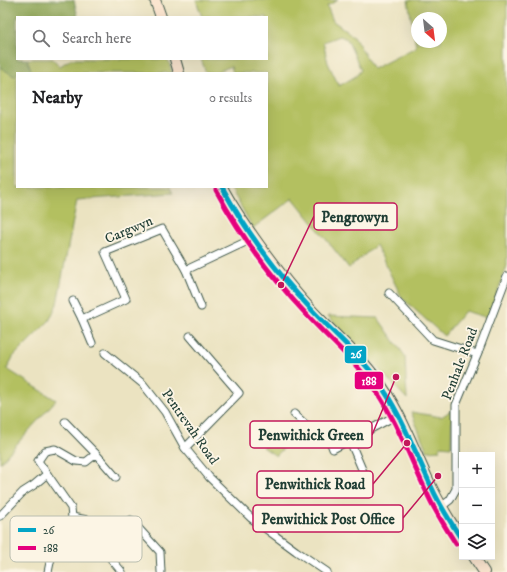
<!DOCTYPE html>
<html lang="en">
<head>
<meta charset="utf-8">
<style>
  :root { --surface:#fff; --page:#f2f2f2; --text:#202124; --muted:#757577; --line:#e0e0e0 }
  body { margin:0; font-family:"IM FELL DW Pica",serif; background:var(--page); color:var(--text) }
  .controls { position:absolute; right:12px; bottom:12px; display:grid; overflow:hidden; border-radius:0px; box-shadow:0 4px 16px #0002 }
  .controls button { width:36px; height:36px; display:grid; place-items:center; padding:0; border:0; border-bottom:1px solid var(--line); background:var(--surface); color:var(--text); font:20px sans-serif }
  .compass { position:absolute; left:411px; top:12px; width:36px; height:36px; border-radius:50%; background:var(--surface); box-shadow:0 4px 16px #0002; rotate:152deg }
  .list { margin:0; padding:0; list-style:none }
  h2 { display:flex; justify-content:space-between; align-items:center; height:52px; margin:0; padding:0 16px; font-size:17px }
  h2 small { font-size:13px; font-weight:400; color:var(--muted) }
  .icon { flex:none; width:22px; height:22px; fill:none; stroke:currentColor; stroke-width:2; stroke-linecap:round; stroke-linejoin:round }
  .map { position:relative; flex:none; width:507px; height:572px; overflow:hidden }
  .search { position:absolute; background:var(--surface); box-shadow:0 4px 16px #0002; left:16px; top:16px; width:252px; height:44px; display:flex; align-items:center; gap:10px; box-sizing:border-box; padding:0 14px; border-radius:0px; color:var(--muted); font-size:15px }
  .panel { position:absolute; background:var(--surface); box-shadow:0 4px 16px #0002; left:16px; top:72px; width:252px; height:116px; border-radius:0px }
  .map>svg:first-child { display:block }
</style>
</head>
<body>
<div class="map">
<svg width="507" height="572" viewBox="0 0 507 572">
  <rect width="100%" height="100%" fill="#fcf5e5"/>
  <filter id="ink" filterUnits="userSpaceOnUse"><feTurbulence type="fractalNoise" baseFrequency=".025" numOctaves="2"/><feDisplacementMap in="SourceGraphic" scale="8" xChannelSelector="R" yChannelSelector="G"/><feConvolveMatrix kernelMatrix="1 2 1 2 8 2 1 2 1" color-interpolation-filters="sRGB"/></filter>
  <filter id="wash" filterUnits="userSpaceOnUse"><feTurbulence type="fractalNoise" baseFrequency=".012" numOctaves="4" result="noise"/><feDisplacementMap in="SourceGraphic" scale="16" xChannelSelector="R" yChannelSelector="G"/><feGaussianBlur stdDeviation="0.9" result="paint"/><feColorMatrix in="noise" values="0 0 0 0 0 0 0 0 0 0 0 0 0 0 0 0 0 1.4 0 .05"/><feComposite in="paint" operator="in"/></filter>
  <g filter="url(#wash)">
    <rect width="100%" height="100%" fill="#ebe3c1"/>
    <g fill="#b3c061" stroke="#697e4a" fill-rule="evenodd">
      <path d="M 196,0 L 338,0 L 327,6 L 333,21 L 354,36 L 373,69 L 416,47 L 408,0 L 507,0 L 507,266 L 488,318 L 465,311 L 444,336 L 402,298 L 376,245 L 349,268 L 293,198 L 253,228 L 230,187 L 267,187 L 267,73 L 233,73 L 231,66 L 215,73 L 206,73 L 201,59 L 267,59 L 267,17 L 202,17 ZM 417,18 L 441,18 L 441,42 L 417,42 ZM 339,36 L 347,39 L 361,70 L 356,76 L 339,86 L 328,63 L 323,42 Z"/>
      <polygon points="27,59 53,59 60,66 71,59 168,59 172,73 28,73 32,72"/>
      <polygon points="0,67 14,76 17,75 17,187 170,187 173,193 77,200 57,304 49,321 13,357 7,369 56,400 0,463"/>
      <polygon points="328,316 378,318 405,356 407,399"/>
      <polygon points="452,410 451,447 440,446 440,450 427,451 411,412 441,417"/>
      <polygon points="279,441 282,441 286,446 276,456 263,447 270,443 273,444"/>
    </g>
    <polygon fill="#8ea657" stroke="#567246" points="0,0 74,0 78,17 17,17 17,59 27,59 32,72 17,73 17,75 14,76 0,67"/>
  </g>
  <g filter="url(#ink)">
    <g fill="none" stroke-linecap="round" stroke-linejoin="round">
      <g stroke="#3e5649" stroke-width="9">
        <g id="minor">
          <polyline points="186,270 201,307"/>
          <polyline points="389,293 433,340 477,354"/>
          <polyline points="73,301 82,319"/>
          <polyline points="92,343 82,319 126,299 105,252 162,229 186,270 254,238"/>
          <polyline points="105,353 143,384 165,412 185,448 209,477 251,518 296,551 327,572"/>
          <polyline points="294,414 315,433 330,441 333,449 399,414"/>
          <polyline points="65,422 96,454"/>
          <polyline points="350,441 364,474"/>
          <polyline points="185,448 239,393 190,336"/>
          <polyline points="441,507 450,500 456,489 456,405 479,350 507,276"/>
          <polyline points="0,516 23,492 34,485 47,474"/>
          <polyline points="72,517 87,520 98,543 122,572"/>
          <polyline points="131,520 160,552 161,572"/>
          <polyline points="48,572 52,553 67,533 72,517 71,508 38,461 45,451 55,449 76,461 86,462 96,454 116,477"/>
        </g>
      </g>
      <g stroke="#3e5649" stroke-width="12">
        <g id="secondary">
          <polyline points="155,0 161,17"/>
          <polyline points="175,59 179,73"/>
          <path d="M 222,187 C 234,210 249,231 265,253 C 282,276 299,298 319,318 C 338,338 359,355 375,377 C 400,409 412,446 429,482 C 438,502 450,521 462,540"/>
          <polyline points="474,557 484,572"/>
        </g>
      </g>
      <use href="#minor" stroke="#fff" stroke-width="7"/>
      <use href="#secondary" stroke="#fbe5cf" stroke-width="10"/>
      <g stroke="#fcf5e5" stroke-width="8">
        <path id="bus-1" d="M 222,187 C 246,231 277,273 311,309 C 332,332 357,352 375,377 C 400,411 414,450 432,488 C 440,506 451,523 462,540"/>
      </g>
      <g stroke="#fcf5e5" stroke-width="8">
        <path id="bus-2" d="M 216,190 C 240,235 272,278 307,315 C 327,337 351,357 369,381 C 394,414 408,454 426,491 C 434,510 445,527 456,544"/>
      </g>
      <use href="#bus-1" stroke="#02a4c6" stroke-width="5"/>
      <use href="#bus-2" stroke="#e5007d" stroke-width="5"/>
    </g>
  </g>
  <g text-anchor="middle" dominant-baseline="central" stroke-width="3.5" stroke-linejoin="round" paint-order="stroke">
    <g font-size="14" fill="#1f3d34" stroke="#fcf5e5">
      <text transform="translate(129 230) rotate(-23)">Cargwyn</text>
      <text transform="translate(460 364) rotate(-69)">Penhale Road</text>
      <text transform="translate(190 427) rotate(55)">Pentrevah Road</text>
    </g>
  </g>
  <rect x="10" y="516" width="132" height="46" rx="6" fill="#fcf5e5" stroke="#babeb0" stroke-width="1"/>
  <rect x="18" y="528" width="18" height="4" fill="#02a4c6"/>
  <rect x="18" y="546" width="18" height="4" fill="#e5007d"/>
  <g font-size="11" fill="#1f3d34">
    <text x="43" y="534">26</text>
    <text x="43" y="552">188</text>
  </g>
  <path fill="none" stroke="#c2185b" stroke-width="1.5" d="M281 285L314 216M396 377L372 435M407 443L373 484M438 476L403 518"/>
  <g fill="#c2185b" stroke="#fcf5e5" stroke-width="1.5">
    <circle cx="281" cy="285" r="4"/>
    <circle cx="396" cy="377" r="4"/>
    <circle cx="407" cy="443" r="4"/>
    <circle cx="438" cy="476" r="4"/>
  </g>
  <g fill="#fcf5e5" stroke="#c2185b" stroke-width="1.5">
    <rect x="314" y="203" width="83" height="27" rx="4"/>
    <rect x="250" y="421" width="122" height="27" rx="4"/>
    <rect x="257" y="471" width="116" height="27" rx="4"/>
    <rect x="253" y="505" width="150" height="27" rx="4"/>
  </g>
  <g font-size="15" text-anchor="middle" font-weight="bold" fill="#1f3d34">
    <text x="355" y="222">Pengrowyn</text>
    <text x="311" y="440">Penwithick Green</text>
    <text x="315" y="489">Penwithick Road</text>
    <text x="328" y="524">Penwithick Post Office</text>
  </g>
  <g stroke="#fcf5e5" stroke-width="1.5">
    <rect x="344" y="345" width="23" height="19" rx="4" fill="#02a4c6"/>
    <rect x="354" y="371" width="30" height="19" rx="4" fill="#e5007d"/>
  </g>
  <g font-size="11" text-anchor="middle" font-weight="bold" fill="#fff">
    <text x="356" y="358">26</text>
    <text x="369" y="385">188</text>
  </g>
</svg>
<div class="controls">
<button>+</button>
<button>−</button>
<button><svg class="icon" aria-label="layers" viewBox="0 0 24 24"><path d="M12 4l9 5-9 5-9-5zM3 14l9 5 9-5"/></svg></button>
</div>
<svg class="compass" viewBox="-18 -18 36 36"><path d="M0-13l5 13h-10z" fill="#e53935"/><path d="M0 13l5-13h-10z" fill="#757577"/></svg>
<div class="search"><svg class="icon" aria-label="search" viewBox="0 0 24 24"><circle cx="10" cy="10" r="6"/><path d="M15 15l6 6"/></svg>Search here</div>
<section class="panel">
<h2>Nearby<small>0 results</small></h2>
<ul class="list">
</ul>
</section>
</div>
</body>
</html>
